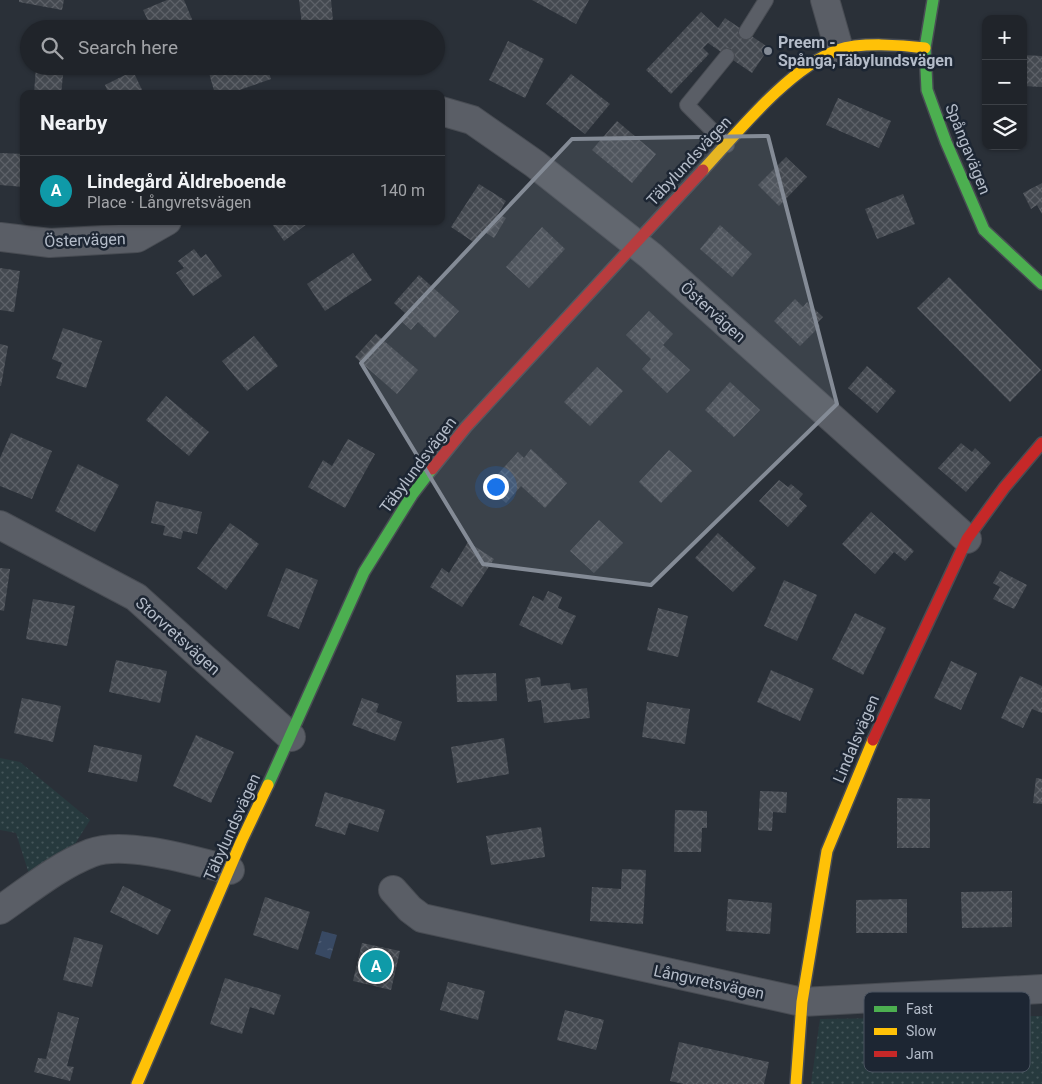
<!DOCTYPE html>
<html lang="en">
<head>
<meta charset="utf-8">
<style>
  :root { --surface:#20242a; --page:#282c32; --text:#f1f3f6; --muted:#a2a4a8; --line:#3d4147; --accent:#8bbbb9 }
  body { margin:0; font-family:Roboto,sans-serif; background:var(--page); color:var(--text) }
  .controls { position:absolute; right:15px; top:15px; display:grid; overflow:hidden; border-radius:10px; box-shadow:0 1px 4px #0004 }
  .controls button { width:45px; height:45px; display:grid; place-items:center; padding:0; border:0; border-bottom:1px solid var(--line); background:var(--surface); color:var(--text); font:25px sans-serif }
  .you { position:absolute; left:495px; top:486px; width:18px; height:18px; margin:-12px; border:4px solid #fff; border-radius:50%; background:#1a73e8; box-shadow:0 0 0 8px #1a73e833 }
  .badge { display:grid; place-items:center; width:32px; height:32px; border-radius:50%; background:var(--accent); color:#fff; font-size:16px; font-weight:700 }
  .pin { position:absolute; translate:-50% -50%; border:2px solid #fff; box-shadow:0 1px 5px #0006 }
  .list { margin:0; padding:0; list-style:none }
  h2 { display:flex; justify-content:space-between; align-items:center; height:65px; margin:0; padding:0 20px; font-size:21px }
  h2 small { font-size:16px; font-weight:400; color:var(--muted) }
  .list li { display:grid; grid-template-columns:32px 1fr auto; gap:15px; align-items:center; box-sizing:border-box; height:70px; padding:0 20px; border-top:1px solid var(--line) }
  .list b { display:block; font-size:19px; white-space:nowrap }
  .list p { margin:0; font-size:16px; white-space:nowrap; color:var(--muted) }
  .list em { font-size:16px; font-style:normal; color:var(--muted) }
  .icon { flex:none; width:28px; height:28px; fill:none; stroke:currentColor; stroke-width:2; stroke-linecap:round; stroke-linejoin:round }
  .map { position:relative; flex:none; width:1042px; height:1084px; overflow:hidden }
  .search { position:absolute; background:var(--surface); box-shadow:0 1px 4px #0004; left:20px; top:20px; width:425px; height:55px; display:flex; align-items:center; gap:12px; box-sizing:border-box; padding:0 18px; border-radius:28px; color:var(--muted); font-size:19px }
  .panel { position:absolute; background:var(--surface); box-shadow:0 1px 4px #0004; left:20px; top:90px; width:425px; height:135px; border-radius:10px }
  .map>svg:first-child { display:block }
</style>
</head>
<body>
<div class="map">
<svg width="1042" height="1084" viewBox="0 0 1042 1084">
  <defs>
    <pattern id="green-dots" width="8" height="8" patternUnits="userSpaceOnUse" patternTransform="scale(1.25)"><rect width="8" height="8" fill="#273a3e"/><path d="M2 2h.1M6 6h.1" fill="none" stroke="#445559" stroke-width="1.8" stroke-linecap="round"/></pattern>
    <pattern id="water-ripples" width="26" height="14" patternUnits="userSpaceOnUse" patternTransform="scale(1.25)"><rect width="26" height="14" fill="#384963"/><path d="M2 4q2-2 4 0t4 0M15 11q2-2 4 0t4 0" fill="none" stroke="#526178"/></pattern>
    <pattern id="building-cross-hatch" width="8" height="8" patternUnits="userSpaceOnUse" patternTransform="scale(1.25)"><rect width="8" height="8" fill="#444950"/><path d="M0 0l8 8M0 8l8-8" fill="none" stroke="#5d6168"/></pattern>
  </defs>
  <rect width="100%" height="100%" fill="#2a3038"/>
  <g fill="url(#green-dots)">
    <polygon points="0,758 20,762 90,820 75,844 30,877 16,833 0,830"/>
    <polygon points="1042,1016 1042,1084 811,1084 820,1019"/>
  </g>
  <polygon fill="url(#water-ripples)" points="322,931 337,935 330,959 315,954"/>
  <g fill="url(#building-cross-hatch)">
    <polygon points="19,0 64,0 62,10 19,2"/>
    <polygon points="167,0 184,0 196,29 152,29 143,10"/>
    <polygon points="299,0 331,0 333,21 302,25"/>
    <polygon points="532,0 589,0 576,24"/>
    <polygon points="701,12 718,28 725,18 769,48 752,73 708,43 703,48 709,54 671,94 646,70"/>
    <polygon points="379,22 417,28 417,29 378,29"/>
    <polygon points="508,41 544,59 525,98 489,80"/>
    <polygon points="1023,55 1042,56 1042,87 1023,86"/>
    <polygon points="36,66 64,66 61,94 34,94"/>
    <polygon points="207,66 267,66 271,79 228,94 215,94"/>
    <polygon points="392,66 419,66 418,72"/>
    <polygon points="133,71 144,94 109,94 105,85"/>
    <polygon points="571,74 610,104 585,134 546,104"/>
    <polygon points="838,98 891,121 879,148 826,125"/>
    <polygon points="617,121 656,154 632,183 592,150"/>
    <polygon points="0,153 24,154 24,187 0,185"/>
    <polygon points="786,157 807,177 779,206 758,185"/>
    <polygon points="1042,183 1042,214 1037,205 1031,209 1023,193"/>
    <polygon points="479,184 506,201 498,214 506,218 494,238 483,231 475,243 451,227"/>
    <polygon points="903,194 915,224 877,239 865,209"/>
    <polygon points="270,221 311,221 284,241"/>
    <polygon points="720,225 752,254 732,277 700,249"/>
    <polygon points="542,227 565,249 529,288 506,267"/>
    <polygon points="194,249 201,258 206,254 222,276 193,296 176,273 184,268 178,261"/>
    <polygon points="353,253 372,280 325,311 307,284"/>
    <polygon points="0,268 20,271 14,312 0,310"/>
    <polygon points="419,275 459,311 435,338 418,322 411,330 400,320 405,313 394,303"/>
    <polygon points="949,277 1041,370 1010,402 917,308"/>
    <polygon points="795,299 803,307 807,302 823,317 817,323 820,326 800,346 774,321"/>
    <polygon points="649,311 673,334 663,345 690,370 667,393 642,369 651,359 626,335"/>
    <polygon points="63,328 102,341 86,388 56,378 62,363 52,359"/>
    <polygon points="376,334 418,370 397,394 355,357"/>
    <polygon points="254,336 278,366 247,391 222,361"/>
    <polygon points="0,344 8,346 1,386 0,386"/>
    <polygon points="867,366 896,391 877,413 848,388"/>
    <polygon points="597,367 623,391 590,426 564,402"/>
    <polygon points="730,382 760,410 734,437 705,410"/>
    <polygon points="166,396 209,432 189,456 146,420"/>
    <polygon points="11,433 52,451 32,499 0,486 0,458"/>
    <polygon points="348,439 375,454 345,508 308,487 323,460 332,466"/>
    <polygon points="961,443 972,452 975,448 991,463 966,492 938,468"/>
    <polygon points="531,449 567,483 545,508 521,486 506,503 487,486 518,452 524,458"/>
    <polygon points="669,450 692,471 661,503 639,482"/>
    <polygon points="78,464 119,485 95,532 55,511"/>
    <polygon points="779,480 788,487 791,484 803,494 799,499 807,506 788,527 759,501"/>
    <polygon points="156,501 202,512 197,534 183,531 181,539 163,535 165,526 151,523"/>
    <polygon points="871,512 914,551 905,561 894,552 875,574 842,544"/>
    <polygon points="599,520 623,543 594,573 570,551"/>
    <polygon points="230,523 259,544 226,590 197,568"/>
    <polygon points="718,533 756,568 733,592 695,558"/>
    <polygon points="468,542 494,559 462,607 430,587 442,568 449,573"/>
    <polygon points="0,568 10,569 4,611 0,610"/>
    <polygon points="286,568 318,580 299,629 267,616"/>
    <polygon points="1000,571 1027,585 1014,609 993,599 1000,587 993,583"/>
    <polygon points="784,580 817,595 797,641 764,626"/>
    <polygon points="548,591 562,597 558,608 576,616 562,645 519,625 533,596 543,601"/>
    <polygon points="33,599 75,606 67,646 26,639"/>
    <polygon points="658,608 688,616 678,657 647,650"/>
    <polygon points="855,613 886,628 863,675 832,659"/>
    <polygon points="116,660 167,671 160,703 109,692"/>
    <polygon points="951,661 977,673 961,710 934,698"/>
    <polygon points="771,670 814,689 800,721 757,702"/>
    <polygon points="496,673 497,701 457,702 456,675"/>
    <polygon points="1020,676 1042,686 1042,713 1032,709 1023,728 1001,718"/>
    <polygon points="540,677 541,686 570,683 571,690 587,688 590,718 544,723 541,700 528,702 525,679"/>
    <polygon points="22,698 61,706 53,742 14,733"/>
    <polygon points="362,698 379,704 376,712 402,722 395,741 352,725"/>
    <polygon points="647,702 690,709 685,744 642,737"/>
    <polygon points="196,735 234,752 211,803 173,786"/>
    <polygon points="504,738 509,774 457,783 451,747"/>
    <polygon points="94,745 142,755 137,782 88,772"/>
    <polygon points="1036,778 1042,779 1042,804 1033,803"/>
    <polygon points="760,791 787,792 786,813 773,812 772,831 758,830"/>
    <polygon points="325,792 385,810 378,832 349,823 345,835 315,826"/>
    <polygon points="897,798 930,799 930,848 897,848"/>
    <polygon points="675,810 707,811 707,828 702,828 701,852 674,852"/>
    <polygon points="541,827 545,857 491,865 486,836"/>
    <polygon points="622,869 646,870 643,924 590,921 592,887 621,889"/>
    <polygon points="123,886 171,910 158,935 110,912"/>
    <polygon points="1012,891 1012,927 962,928 961,892"/>
    <polygon points="265,897 310,912 298,950 253,935"/>
    <polygon points="728,899 772,903 770,934 726,931"/>
    <polygon points="907,899 907,933 856,933 856,900"/>
    <polygon points="74,937 103,945 92,987 63,980"/>
    <polygon points="362,943 400,951 391,990 353,981"/>
    <polygon points="225,978 281,995 274,1015 250,1007 242,1034 210,1024"/>
    <polygon points="448,982 485,991 478,1020 440,1010"/>
    <polygon points="565,1010 604,1020 596,1050 557,1040"/>
    <polygon points="58,1012 79,1018 67,1066 74,1067 70,1081 34,1072 38,1058 46,1059"/>
    <polygon points="679,1042 769,1062 764,1084 684,1084 670,1081"/>
  </g>
  <g fill="none" stroke-linecap="round" stroke-linejoin="round">
    <g stroke="#484c53" stroke-width="16">
      <g id="lane">
        <polyline points="746,32 766,0"/>
        <polyline points="727,145 687,105 727,56"/>
      </g>
    </g>
    <g stroke="#484c53" stroke-width="30">
      <g id="street">
        <polyline points="825,0 839,49"/>
        <polyline points="441,111 472,120 535,164 651,256 967,539"/>
        <polyline points="0,237 50,243 137,238 167,221"/>
        <polyline points="0,525 136,597 291,737"/>
        <polyline points="393,890 410,909 422,918 802,1002 1042,989"/>
        <path d="M 0,910 C 29,890 58,866 91,853 C 125,840 194,861 230,870"/>
      </g>
    </g>
    <g stroke="#484c53" stroke-width="14">
      <g id="fast">
        <polyline points="933,0 925,48 927,90 946,142 984,230 1042,284"/>
        <polyline points="268,785 364,572 412,495 432,469"/>
      </g>
    </g>
    <g stroke="#484c53" stroke-width="14">
      <g id="slow">
        <path d="M 703,170 C 738,132 789,68 838,50 C 859,42 903,45 925,48"/>
        <polyline points="137,1084 241,842 268,785"/>
        <polyline points="796,1084 802,1002 827,851 873,740"/>
      </g>
    </g>
    <g stroke="#484c53" stroke-width="14">
      <g id="jam">
        <polyline points="432,469 466,427 703,170"/>
        <polyline points="873,740 967,539 1004,488 1042,443"/>
      </g>
    </g>
    <use href="#lane" stroke="#5a5e66" stroke-width="14"/>
    <use href="#street" stroke="#5a5e66" stroke-width="28"/>
    <use href="#fast" stroke="#4caf50" stroke-width="11"/>
    <use href="#slow" stroke="#ffc107" stroke-width="11"/>
    <use href="#jam" stroke="#c62828" stroke-width="11"/>
  </g>
  <path fill="#848b96" fill-opacity="0.2" stroke="#848b96" stroke-width="4" stroke-linejoin="round" d="M 768,136 L 837,404 L 651,585 L 483,564 L 361,363 L 572,139 Z"/>
  <circle fill="#848b96" stroke="#1d2633" stroke-width="2" cx="768" cy="51" r="5"/>
  <g text-anchor="middle" dominant-baseline="central" stroke-width="5" stroke-linejoin="round" paint-order="stroke">
    <g font-size="16" font-weight="bold" fill="#b4bcc9" stroke="#1d2633" text-anchor="start">
      <text x="778" y="42">Preem -<tspan x="778" dy="18">Spånga,Täbylundsvägen</tspan></text>
    </g>
    <g font-size="16" fill="#b4bcc9" stroke="#1d2633">
      <text transform="translate(968 149) rotate(68)">Spångavägen</text>
      <text transform="translate(689 161) rotate(-47)">Täbylundsvägen</text>
      <text transform="translate(85 240) rotate(-2)">Östervägen</text>
      <text transform="translate(713 312) rotate(42)">Östervägen</text>
      <text transform="translate(418 465) rotate(-53)">Täbylundsvägen</text>
      <text transform="translate(178 636) rotate(42)">Storvretsvägen</text>
      <text transform="translate(856 739) rotate(-67)">Lindalsvägen</text>
      <text transform="translate(232 827) rotate(-66)">Täbylundsvägen</text>
      <text transform="translate(709 982) rotate(12)">Långvretsvägen</text>
    </g>
  </g>
  <rect x="864" y="992" width="166" height="80" rx="8" fill="#1d2633" stroke="#4a5360" stroke-width="1"/>
  <rect x="874" y="1006" width="23" height="6" fill="#4caf50"/>
  <rect x="874" y="1028" width="23" height="7" fill="#ffc107"/>
  <rect x="874" y="1051" width="23" height="6" fill="#c62828"/>
  <g font-size="14" fill="#b4bcc9">
    <text x="906" y="1014">Fast</text>
    <text x="906" y="1036">Slow</text>
    <text x="906" y="1059">Jam</text>
  </g>
</svg>
<div class="controls">
<button>+</button>
<button>−</button>
<button><svg class="icon" aria-label="layers" viewBox="0 0 24 24"><path d="M12 4l9 5-9 5-9-5zM3 14l9 5 9-5"/></svg></button>
</div>
<div class="you"></div>
<div class="pin badge" style="left:376px;top:966px;background:#0f9aa8">A</div>
<div class="search"><svg class="icon" aria-label="search" viewBox="0 0 24 24"><circle cx="10" cy="10" r="6"/><path d="M15 15l6 6"/></svg>Search here</div>
<section class="panel">
<h2>Nearby<small></small></h2>
<ul class="list">
<li><span class="badge" style="background:#0f9aa8">A</span><div><b>Lindegård Äldreboende</b><p>Place · Långvretsvägen</p></div><em>140 m</em></li>
</ul>
</section>
</div>
</body>
</html>
